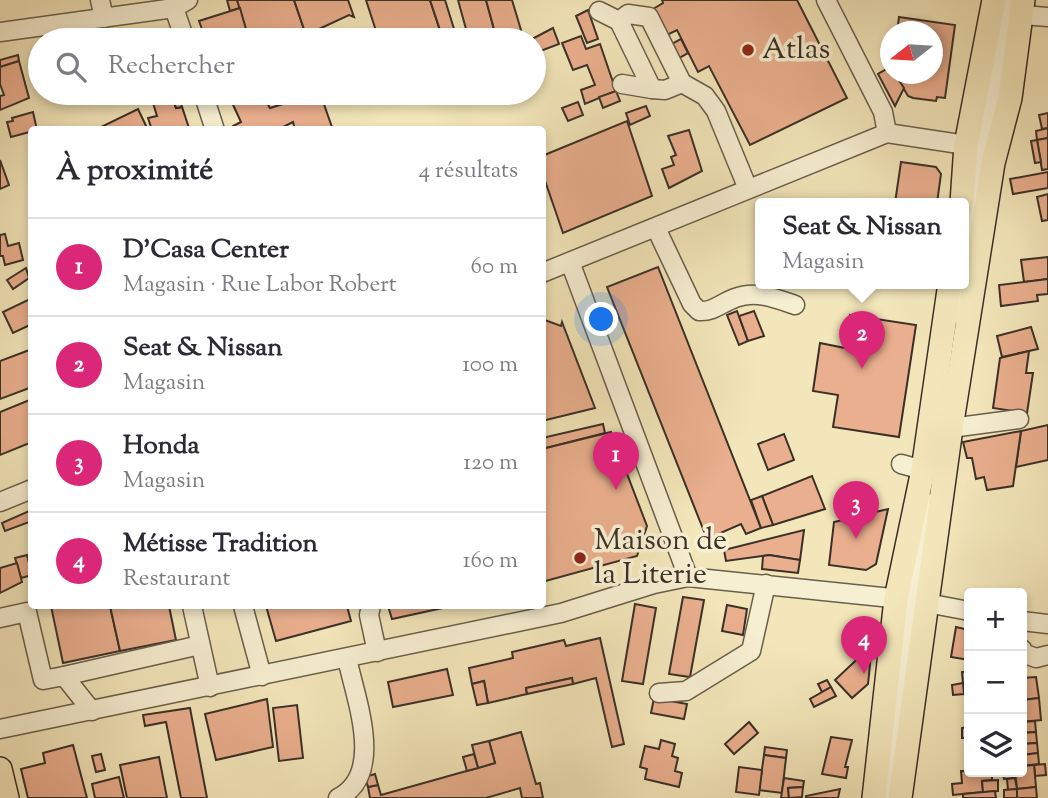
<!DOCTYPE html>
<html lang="fr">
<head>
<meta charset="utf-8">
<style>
  :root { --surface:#fff; --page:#f7f7f7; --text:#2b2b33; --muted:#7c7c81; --line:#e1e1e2; --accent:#db2777 }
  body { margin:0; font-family:"Sorts Mill Goudy",serif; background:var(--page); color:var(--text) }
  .controls { position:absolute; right:21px; bottom:21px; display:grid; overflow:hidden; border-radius:7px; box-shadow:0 4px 10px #0003 }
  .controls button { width:63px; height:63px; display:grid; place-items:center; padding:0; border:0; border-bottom:2px solid var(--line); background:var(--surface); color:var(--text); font:35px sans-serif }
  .compass { position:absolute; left:880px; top:21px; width:63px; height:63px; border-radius:50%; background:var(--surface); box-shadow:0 4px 10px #0003; rotate:253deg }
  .you { position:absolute; left:602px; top:320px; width:24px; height:24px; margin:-18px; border:5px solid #fff; border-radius:50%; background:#1a73e8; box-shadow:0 0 0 10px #1a73e833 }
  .badge { display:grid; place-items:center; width:46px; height:46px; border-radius:50%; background:var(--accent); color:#fff; font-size:23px; font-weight:700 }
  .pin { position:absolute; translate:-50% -58px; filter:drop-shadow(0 2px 4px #0008) }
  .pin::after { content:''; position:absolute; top:37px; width:24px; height:21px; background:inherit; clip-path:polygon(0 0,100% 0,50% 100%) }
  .popup { position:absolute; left:755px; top:198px; width:214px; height:91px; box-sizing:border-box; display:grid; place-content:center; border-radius:7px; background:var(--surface); filter:drop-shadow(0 2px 5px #0005); font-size:23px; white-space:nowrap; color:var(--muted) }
  .popup b { font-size:26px; color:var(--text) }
  .popup::after { content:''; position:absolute; left:50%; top:100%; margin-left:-14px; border:14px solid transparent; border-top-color:var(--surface) }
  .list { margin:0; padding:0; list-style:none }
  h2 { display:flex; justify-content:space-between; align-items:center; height:91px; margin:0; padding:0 28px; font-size:30px }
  h2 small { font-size:23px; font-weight:400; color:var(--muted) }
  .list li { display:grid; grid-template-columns:46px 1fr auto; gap:21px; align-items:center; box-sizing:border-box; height:98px; padding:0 28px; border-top:2px solid var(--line) }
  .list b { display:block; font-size:26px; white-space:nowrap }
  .list p { margin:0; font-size:23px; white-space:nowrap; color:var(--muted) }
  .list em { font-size:23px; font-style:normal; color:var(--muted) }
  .icon { flex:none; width:38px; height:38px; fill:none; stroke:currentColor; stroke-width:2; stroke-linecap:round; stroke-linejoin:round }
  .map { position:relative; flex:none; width:1048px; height:798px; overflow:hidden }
  .search { position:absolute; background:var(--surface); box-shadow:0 4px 10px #0003; left:28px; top:28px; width:518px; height:77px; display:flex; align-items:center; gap:18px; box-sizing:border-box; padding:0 24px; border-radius:38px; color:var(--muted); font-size:26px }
  .panel { position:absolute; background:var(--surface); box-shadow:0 4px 10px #0003; left:28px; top:126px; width:518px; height:483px; border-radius:7px }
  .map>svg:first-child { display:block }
</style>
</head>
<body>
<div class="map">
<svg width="1048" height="798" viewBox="0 0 1048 798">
  <rect width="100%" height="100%" fill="#f3e6ba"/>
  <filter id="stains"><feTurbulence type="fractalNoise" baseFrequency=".00286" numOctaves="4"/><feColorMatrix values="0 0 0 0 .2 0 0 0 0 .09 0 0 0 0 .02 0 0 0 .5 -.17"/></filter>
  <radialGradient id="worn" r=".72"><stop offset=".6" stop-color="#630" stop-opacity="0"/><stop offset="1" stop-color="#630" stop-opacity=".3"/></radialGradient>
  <g fill="#eaaf8e" stroke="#3b3028" stroke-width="2">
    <polygon points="227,0 237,0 240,8 230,11"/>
    <polygon points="237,0 294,0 306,35 295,40 249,40"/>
    <polygon points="294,0 348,0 354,17 349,15 306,35"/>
    <polygon points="366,0 430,0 443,40 379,40"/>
    <polygon points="430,0 445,0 455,32 442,36"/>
    <polygon points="458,0 486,0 497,40 443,40 442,36 466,29"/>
    <polygon points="486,0 512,0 524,40 497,40"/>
    <polygon points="662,0 797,0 847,98 750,145 709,66 698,72 677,30 667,35 653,9 663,3"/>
    <polygon points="240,8 249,40 206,40 199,21"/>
    <polygon points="588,10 598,39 587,43 576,16"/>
    <polygon points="899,17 955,25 945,98 937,97 936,101 913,98 908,96 895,74 932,74 932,32 897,32"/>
    <polygon points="553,28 559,44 538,52 532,39"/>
    <polygon points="581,36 586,49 600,44 616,91 585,104 581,90 595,85 587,65 573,70 562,43"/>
    <polygon points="681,39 688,53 679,58 672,44"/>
    <polygon points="18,55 19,61 0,67 0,60"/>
    <polygon points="40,55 40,84 33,57"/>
    <polygon points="19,61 29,98 0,110 0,96 4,95 0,84 0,67"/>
    <polygon points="890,67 890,74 895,74 904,88 895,106 878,74"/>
    <polygon points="616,91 620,101 603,108 599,97"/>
    <polygon points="150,93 171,93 176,108 182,107 189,128 152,130 148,118 157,116"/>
    <polygon points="171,93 178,93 182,107 176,108"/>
    <polygon points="238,93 261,93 270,108 286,103 283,93 320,93 333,130 295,130 293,122 277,130 234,130 233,126 241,122 229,96"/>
    <polygon points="578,102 583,115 568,121 562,108"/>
    <polygon points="646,106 650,116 630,125 626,113"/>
    <polygon points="138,109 148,130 101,127"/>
    <polygon points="33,112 37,130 11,137 7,122 13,121 12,118"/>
    <polygon points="1048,113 1048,128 1042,129 1039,115"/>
    <polygon points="627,121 652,196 563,233 542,172 542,156"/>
    <polygon points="1048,128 1048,138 1037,140 1036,131"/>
    <polygon points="689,130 702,171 669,188 662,169 674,165 671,157 676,155 668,136"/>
    <polygon points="1048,138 1048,169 1042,170 1037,140"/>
    <polygon points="1037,140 1041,162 1035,163 1031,141"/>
    <polygon points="0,160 9,185 0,189"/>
    <polygon points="901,162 936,167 941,174 937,203 895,203"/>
    <polygon points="1048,172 1048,188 1013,194 1010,179"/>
    <polygon points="1048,194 1048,220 1042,221 1037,197"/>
    <polygon points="5,234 8,246 19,243 23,260 5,265 3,256 0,256 0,235"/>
    <polygon points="1048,257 1048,279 1024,282 1021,260"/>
    <polygon points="658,267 761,528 746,534 741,524 707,539 607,287"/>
    <polygon points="26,268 29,278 13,289 7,280"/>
    <polygon points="1048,279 1048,294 1037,295 1038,301 1001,306 999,285"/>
    <polygon points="32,298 32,324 13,333 3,312"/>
    <polygon points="737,311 748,341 739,345 727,315"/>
    <polygon points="754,311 764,336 748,341 739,316"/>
    <polygon points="850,315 916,325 899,437 833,427 838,395 813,391 820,343 845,348"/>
    <polygon points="542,319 561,326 562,322 595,408 542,421"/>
    <polygon points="1031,327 1038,349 1002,357 997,336"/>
    <polygon points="32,349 32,387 0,399 0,361"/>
    <polygon points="1029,351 1026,373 1033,373 1027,413 993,408 1000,358"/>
    <polygon points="32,399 32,442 0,455 0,412"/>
    <polygon points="603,424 605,433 542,449 542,438"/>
    <polygon points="1048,425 1048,460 1016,467 1021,431"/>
    <polygon points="1021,431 1013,486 987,490 984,477 976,479 972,458 967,458 963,442"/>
    <polygon points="611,432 647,526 637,556 542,582 542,449"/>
    <polygon points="784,434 794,460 768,470 758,444"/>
    <polygon points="812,476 825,509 773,525 762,496"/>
    <polygon points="762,496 773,525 761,528 751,500"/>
    <polygon points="888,509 876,564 866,570 829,565 834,522"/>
    <polygon points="29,511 32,521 5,531 2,523"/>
    <polygon points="804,530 800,560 769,555 726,561 724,550"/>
    <polygon points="27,555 32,575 21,578 15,558"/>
    <polygon points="769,555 800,560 798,573 762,569 763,556"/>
    <polygon points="17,563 22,582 0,593 0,568"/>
    <polygon points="683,597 704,600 690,677 669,674"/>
    <polygon points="635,604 656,608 643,684 622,681"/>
    <polygon points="727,605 747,609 743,635 722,631"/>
    <polygon points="51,606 110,606 120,651 63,663"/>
    <polygon points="110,606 169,606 176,640 120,651"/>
    <polygon points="266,606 347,606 351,621 276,641"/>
    <polygon points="388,606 452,606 392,619"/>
    <polygon points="956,627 969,630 969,660 951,657"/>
    <polygon points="600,638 624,744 612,747 596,678 573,684 572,678 526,688 527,694 488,703 484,681 472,684 469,668 513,658 512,652 564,640 566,646"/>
    <polygon points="867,650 871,654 868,684 852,698 835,680"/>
    <polygon points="447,669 453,695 393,707 388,682"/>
    <polygon points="969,671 969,693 964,694 962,672"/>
    <polygon points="1036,677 1039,698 1022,700 1022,678"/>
    <polygon points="572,678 573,684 527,694 526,688"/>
    <polygon points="827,680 831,687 822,692 818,684"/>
    <polygon points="484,681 488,703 477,705 472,684"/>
    <polygon points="963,683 964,694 953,695 952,685"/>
    <polygon points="831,687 836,696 814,707 810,699"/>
    <polygon points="654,698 687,704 684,719 651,713"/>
    <polygon points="1039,698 1041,720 1022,722 1022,700"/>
    <polygon points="267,699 273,747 216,760 205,714"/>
    <polygon points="297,705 303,758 279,761 273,708"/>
    <polygon points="190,708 207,798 181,798 166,722 145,726 143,715"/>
    <polygon points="1035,721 1036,732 1022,733 1022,722"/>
    <polygon points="749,722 758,733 734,754 725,744"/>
    <polygon points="967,727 969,738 962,738 962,728"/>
    <polygon points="521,732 536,784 540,783 543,798 522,798 520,788 486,798 370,798 368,787 378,785 381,795 495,763 489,741"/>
    <polygon points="1036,732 1037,743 1022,744 1022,733"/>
    <polygon points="831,737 852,740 845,767 848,767 846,778 822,774"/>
    <polygon points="661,740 675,744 672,756 678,758 675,771 682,773 679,787 645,779 647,769 640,767 645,746 659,749"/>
    <polygon points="489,741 495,763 478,768 472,745"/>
    <polygon points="1037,743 1038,753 1022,755 1022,744"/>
    <polygon points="73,745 87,798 28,798 21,769 45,763 43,753"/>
    <polygon points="765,747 787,750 786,758 764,755"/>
    <polygon points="1038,753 1039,764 1022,766 1022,755"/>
    <polygon points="101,754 105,770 96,772 92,756"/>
    <polygon points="474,754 478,768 467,771 463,757"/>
    <polygon points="764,755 786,758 782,793 759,790"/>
    <polygon points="159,757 167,798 127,798 120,765"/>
    <polygon points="1045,764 1046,775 1035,776 1034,765"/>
    <polygon points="1034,765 1036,787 1017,789 1015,772 1022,772 1022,766"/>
    <polygon points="739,767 762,770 759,795 736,792"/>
    <polygon points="961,771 992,772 992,780 982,781 983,792 953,795 952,784 962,783"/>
    <polygon points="1003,772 1015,772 1015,778 1004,779"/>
    <polygon points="375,774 378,785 368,787 365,777"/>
    <polygon points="119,777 124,798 95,798 92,784"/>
    <polygon points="784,778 804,781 803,787 788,788 789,798 781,798"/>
    <polygon points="1015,778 1017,789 1008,790 1007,779"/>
    <polygon points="998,780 998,791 983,792 982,781"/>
    <polygon points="803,787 802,797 789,798 788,788"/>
    <polygon points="1036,787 1037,798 1017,798 1017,789"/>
    <polygon points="840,789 838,798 806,798 806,796"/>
    <polygon points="1017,789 1017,798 1004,798 1004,790"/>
    <polygon points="995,791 996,798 963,798 963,794"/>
  </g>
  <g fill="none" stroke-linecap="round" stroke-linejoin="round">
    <g stroke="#695e4c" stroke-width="21">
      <g id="minor">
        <polyline points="100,0 104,18"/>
        <polyline points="826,0 883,112 887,133"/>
        <polyline points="174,8 185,40"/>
        <polyline points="599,11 619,21 652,89 665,90 682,83 705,96 716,111 748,189"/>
        <polyline points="1023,15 1048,17"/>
        <polyline points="619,21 628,14 649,17 682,83"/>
        <polyline points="0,32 174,8 188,0"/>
        <polyline points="622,84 652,89"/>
        <polyline points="203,93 215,130"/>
        <path d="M 656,228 L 692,304 L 699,311 C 714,312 721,303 735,298 C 755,290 775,298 795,305"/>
        <polyline points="570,262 688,577"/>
        <polyline points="964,271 1006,0"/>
        <polyline points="542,273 887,133 966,145"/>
        <polyline points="957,313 962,283"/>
        <polyline points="951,428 1019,419"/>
        <polyline points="901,464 923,470"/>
        <polyline points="0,502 32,489"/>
        <polyline points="192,606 210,687"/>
        <polyline points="243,606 262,676"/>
        <polyline points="371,606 369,615 377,652"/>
        <polyline points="0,618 27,612 43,680 64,676 92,711"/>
        <polyline points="1022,621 1048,624"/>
        <polyline points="1022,649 1023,653 1036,658 1048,655"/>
        <polyline points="64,676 200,645"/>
        <polyline points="659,693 686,691 751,651 766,584"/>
        <polyline points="0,729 561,613 654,584 688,577 911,600 969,611"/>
        <path d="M 338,798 C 386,774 355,698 347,658"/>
        <polyline points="886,798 927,503"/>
      </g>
    </g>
    <g stroke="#3b3028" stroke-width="26">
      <g id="major">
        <polyline points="962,203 966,145 994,0"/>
        <polyline points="0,769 7,798"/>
        <polyline points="874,798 896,599 923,470 950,283"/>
        <polyline points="900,798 951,428 993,163 1010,98 1023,0"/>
      </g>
    </g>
    <use href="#minor" stroke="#f7efd2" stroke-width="18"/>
    <use href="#major" stroke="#f3e6ba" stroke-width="23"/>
  </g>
  <g fill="#8f2418" stroke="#f7efd2" stroke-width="2.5">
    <circle cx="748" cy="50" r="7"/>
    <circle cx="580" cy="558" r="7"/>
  </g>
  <g text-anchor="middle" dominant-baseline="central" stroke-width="7" stroke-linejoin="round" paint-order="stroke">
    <g font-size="30" fill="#3b3028" stroke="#f7efd2" text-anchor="start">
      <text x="762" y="50">Atlas</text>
      <text x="594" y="541">Maison de<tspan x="594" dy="34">la Literie</tspan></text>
    </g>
  </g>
  <rect width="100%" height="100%" filter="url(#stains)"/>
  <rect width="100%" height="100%" fill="url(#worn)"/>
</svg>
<div class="controls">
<button>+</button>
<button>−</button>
<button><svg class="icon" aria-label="layers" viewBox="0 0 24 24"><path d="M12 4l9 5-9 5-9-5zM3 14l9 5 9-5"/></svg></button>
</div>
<svg class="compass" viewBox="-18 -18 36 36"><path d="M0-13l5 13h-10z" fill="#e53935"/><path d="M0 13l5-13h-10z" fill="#7c7c81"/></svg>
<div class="you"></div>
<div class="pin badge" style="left:616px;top:490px">1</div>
<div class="pin badge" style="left:862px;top:369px">2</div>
<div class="popup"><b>Seat &amp; Nissan</b>Magasin</div>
<div class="pin badge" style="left:856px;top:539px">3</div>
<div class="pin badge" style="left:864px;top:674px">4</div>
<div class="search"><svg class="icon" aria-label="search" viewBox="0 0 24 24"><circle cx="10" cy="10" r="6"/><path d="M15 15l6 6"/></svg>Rechercher</div>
<section class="panel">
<h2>À proximité<small>4 résultats</small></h2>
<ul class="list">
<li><span class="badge">1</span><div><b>D'Casa Center</b><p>Magasin · Rue Labor Robert</p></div><em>60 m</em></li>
<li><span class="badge">2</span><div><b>Seat &amp; Nissan</b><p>Magasin</p></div><em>100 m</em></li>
<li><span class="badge">3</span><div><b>Honda</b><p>Magasin</p></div><em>120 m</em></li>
<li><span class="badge">4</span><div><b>Métisse Tradition</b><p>Restaurant</p></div><em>160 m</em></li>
</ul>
</section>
</div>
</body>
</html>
